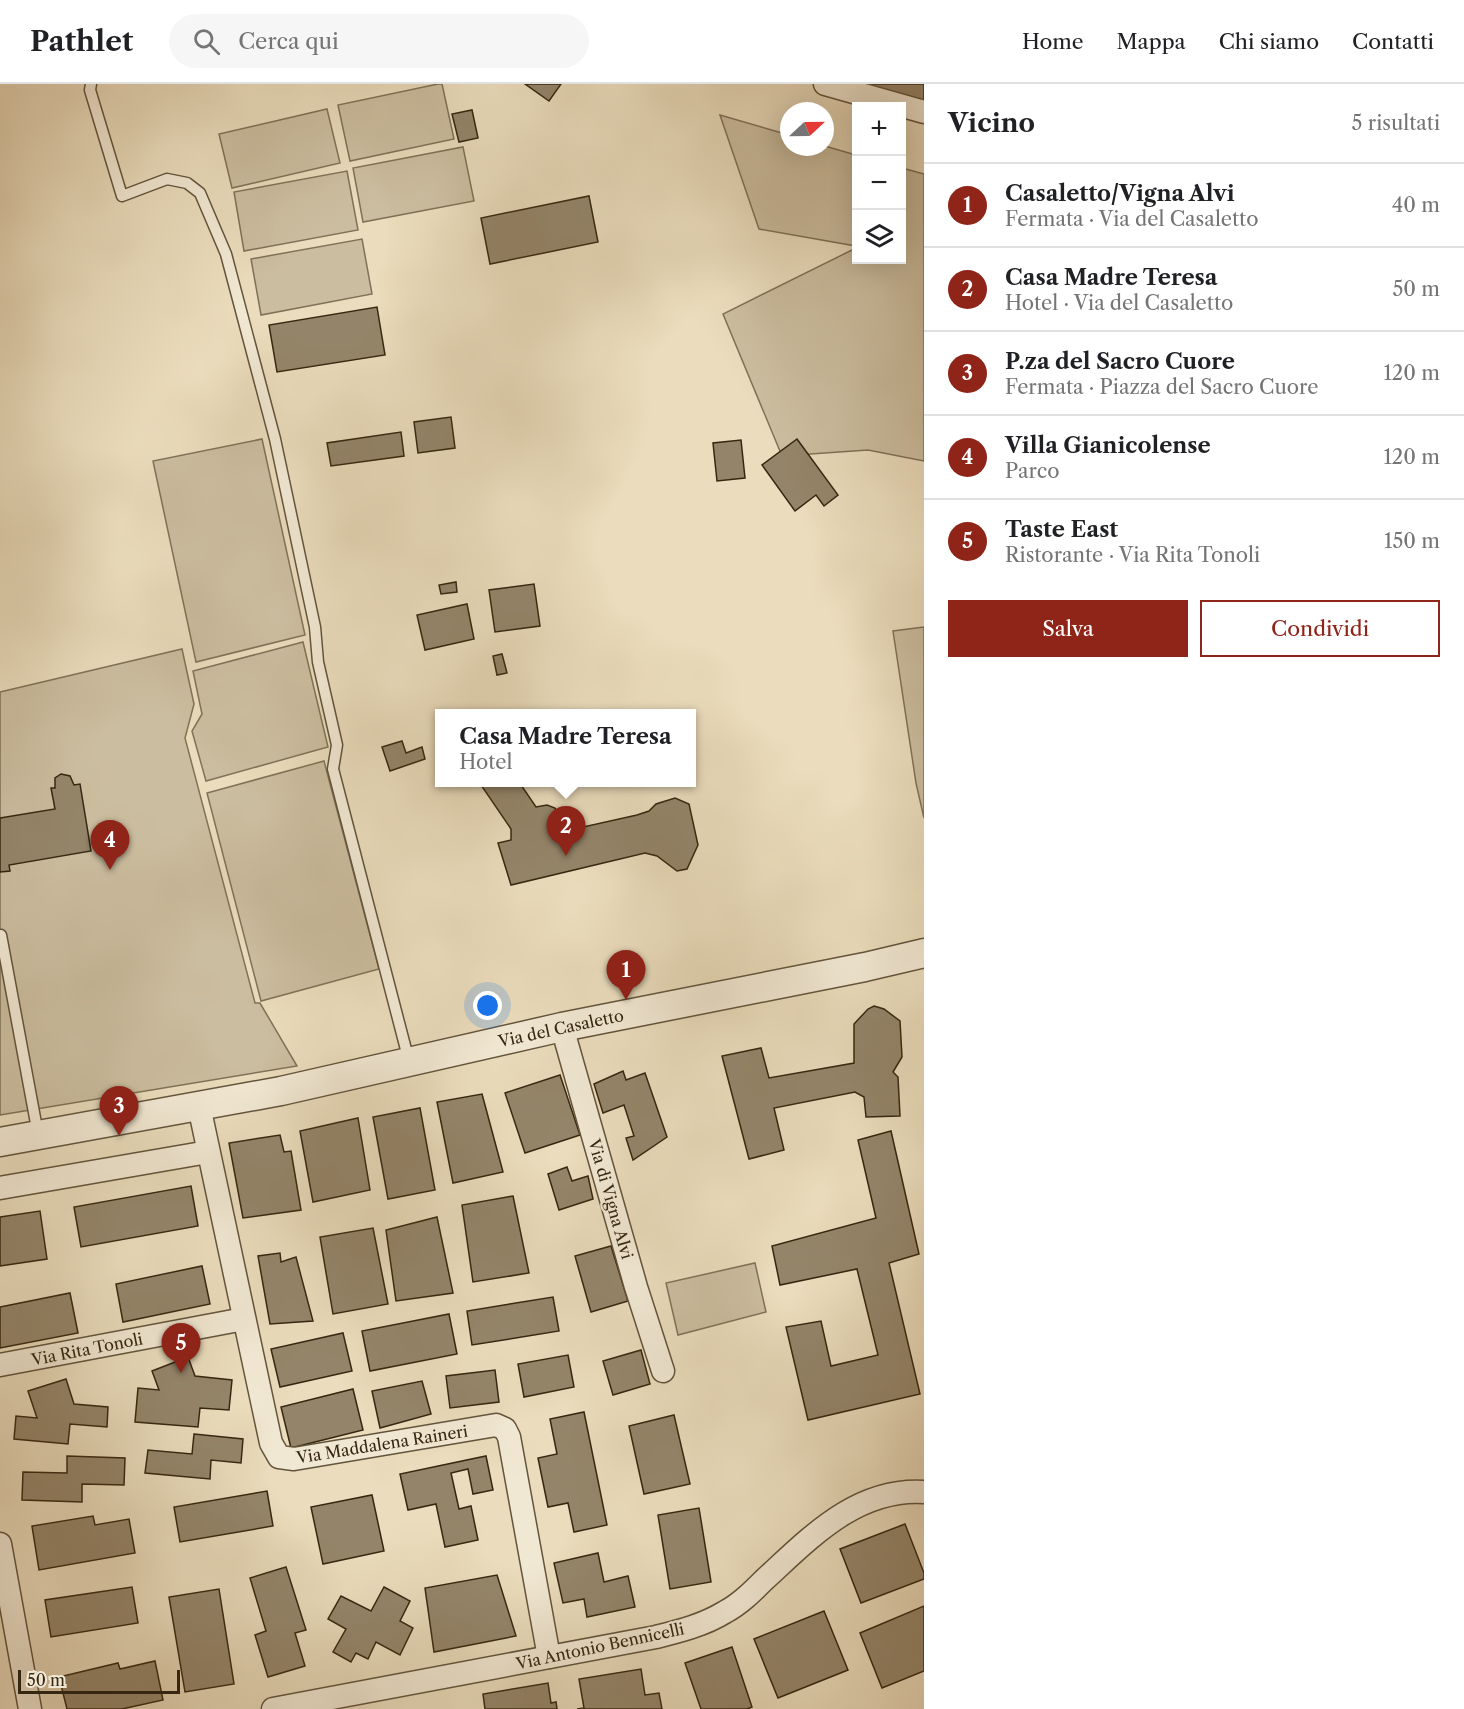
<!DOCTYPE html>
<html lang="it">
<head>
<meta charset="utf-8">
<style>
  :root { --surface:#fff; --page:#f6f6f6; --text:#202124; --muted:#757577; --line:#e0e0e0; --accent:#8f2418 }
  body { margin:0; font-family:"Libre Caslon Text",serif; background:var(--page); color:var(--text) }
  .controls { position:absolute; right:18px; top:18px; display:grid; overflow:hidden; border-radius:0px; box-shadow:0 6px 24px #0002 }
  .controls button { width:54px; height:54px; display:grid; place-items:center; padding:0; border:0; border-bottom:2px solid var(--line); background:var(--surface); color:var(--text); font:30px sans-serif }
  .compass { position:absolute; left:780px; top:18px; width:54px; height:54px; border-radius:50%; background:var(--surface); box-shadow:0 6px 24px #0002; rotate:68deg }
  .scale { position:absolute; left:18px; bottom:15px; width:162px; box-sizing:border-box; padding-left:6px; border:3px solid #362711; border-top:0; font-size:16px; line-height:21px; white-space:nowrap; color:#362711; -webkit-text-stroke:4px #f1e8d3; paint-order:stroke }
  .you { position:absolute; left:488px; top:922px; width:21px; height:21px; margin:-15px; border:4px solid #fff; border-radius:50%; background:#1a73e8; box-shadow:0 0 0 9px #1a73e833 }
  .badge { display:grid; place-items:center; width:39px; height:39px; border-radius:50%; background:var(--accent); color:#fff; font-size:20px; font-weight:700 }
  .pin { position:absolute; translate:-50% -50px; filter:drop-shadow(0 2px 3px #0008) }
  .pin::after { content:''; position:absolute; top:32px; width:21px; height:18px; background:inherit; clip-path:polygon(0 0,100% 0,50% 100%) }
  .popup { position:absolute; left:435px; top:625px; width:261px; height:78px; box-sizing:border-box; display:grid; place-content:center; border-radius:0px; background:var(--surface); filter:drop-shadow(0 2px 4px #0005); font-size:20px; white-space:nowrap; color:var(--muted) }
  .popup b { font-size:22px; color:var(--text) }
  .popup::after { content:''; position:absolute; left:50%; top:100%; margin-left:-12px; border:12px solid transparent; border-top-color:var(--surface) }
  .list { margin:0; padding:0; list-style:none }
  h2 { display:flex; justify-content:space-between; align-items:center; height:78px; margin:0; padding:0 24px; font-size:26px }
  h2 small { font-size:20px; font-weight:400; color:var(--muted) }
  .list li { display:grid; grid-template-columns:39px 1fr auto; gap:18px; align-items:center; box-sizing:border-box; height:84px; padding:0 24px; border-top:2px solid var(--line) }
  .list b { display:block; font-size:22px; white-space:nowrap }
  .list p { margin:0; font-size:20px; white-space:nowrap; color:var(--muted) }
  .list em { font-size:20px; font-style:normal; color:var(--muted) }
  .actions { display:flex; gap:12px; padding:18px 24px }
  .actions a { flex:1; padding:14px 0; border:2px solid var(--accent); border-radius:0px; text-align:center; font-size:21px; color:var(--accent) }
  .actions .main { background:var(--accent); color:#fff }
  .icon { flex:none; width:33px; height:33px; fill:none; stroke:currentColor; stroke-width:2; stroke-linecap:round; stroke-linejoin:round }
  .map { position:relative; flex:none; width:924px; height:1625px; overflow:hidden }
  header { display:flex; align-items:center; gap:36px; box-sizing:border-box; height:84px; padding:0 30px; background:var(--surface); border-bottom:2px solid var(--line) }
  header strong { font-size:28px }
  nav { display:flex; gap:33px; margin-inline-start:auto; font-size:21px }
  .search { width:420px; height:54px; background:var(--page); display:flex; align-items:center; gap:15px; box-sizing:border-box; padding:0 21px; border-radius:33px; color:var(--muted); font-size:22px }
  main { display:flex }
  aside { flex:1; background:var(--surface) }
  .map>svg:first-child { display:block }
</style>
</head>
<body>
<header>
<strong>Pathlet</strong>
<div class="search"><svg class="icon" aria-label="search" viewBox="0 0 24 24"><circle cx="10" cy="10" r="6"/><path d="M15 15l6 6"/></svg>Cerca qui</div>
<nav><a>Home</a><a>Mappa</a><a>Chi siamo</a><a>Contatti</a></nav>
</header>
<main>
<div class="map">
<svg width="924" height="1625" viewBox="0 0 924 1625">
  <rect width="100%" height="100%" fill="#eadcbc"/>
  <filter id="stains"><feTurbulence type="fractalNoise" baseFrequency=".00333" numOctaves="4"/><feColorMatrix values="0 0 0 0 .2 0 0 0 0 .09 0 0 0 0 .02 0 0 0 .5 -.17"/></filter>
  <radialGradient id="worn" r=".72"><stop offset=".6" stop-color="#630" stop-opacity="0"/><stop offset="1" stop-color="#630" stop-opacity=".3"/></radialGradient>
  <g fill="#cbbd9f" stroke="#807258" stroke-width="1.5">
    <polygon points="438,0 442,0 454,55 350,77 338,21"/>
    <polygon points="327,25 340,79 232,104 219,50"/>
    <polygon points="720,31 789,51 789,63 825,62 856,71 856,162 759,145"/>
    <polygon points="463,63 474,117 363,138 353,84"/>
    <polygon points="902,84 924,90 924,377 868,366 782,372 723,230 856,164 856,176 902,176"/>
    <polygon points="347,87 358,146 244,167 234,108"/>
    <polygon points="362,155 372,210 261,231 251,175"/>
    <polygon points="262,355 305,551 196,578 153,377"/>
    <polygon points="924,543 924,734 916,699 893,547"/>
    <polygon points="303,558 328,663 206,697 192,647 202,630 193,587"/>
    <polygon points="182,565 194,620 185,654 255,919 260,919 297,982 0,1031 0,608"/>
    <polygon points="324,677 379,885 261,917 207,709"/>
    <polygon points="755,1179 766,1228 678,1251 666,1199"/>
  </g>
  <g fill="#94856a" stroke="#362711" stroke-width="1.5">
    <polygon points="525,0 561,0 549,17"/>
    <polygon points="864,0 924,0 924,18"/>
    <polygon points="472,26 478,54 459,58 452,30"/>
    <polygon points="589,112 598,158 490,180 481,134"/>
    <polygon points="377,223 385,271 277,288 269,241"/>
    <polygon points="451,333 455,364 418,369 414,338"/>
    <polygon points="401,348 404,372 331,382 327,359"/>
    <polygon points="797,355 838,411 824,422 816,411 795,427 762,381"/>
    <polygon points="741,356 745,394 717,397 713,359"/>
    <polygon points="456,498 457,508 441,510 439,501"/>
    <polygon points="534,500 540,542 495,548 489,506"/>
    <polygon points="467,520 474,555 425,566 417,531"/>
    <polygon points="502,570 507,589 497,591 493,572"/>
    <polygon points="402,657 406,669 422,663 425,675 390,687 382,663"/>
    <polygon points="61,690 70,692 74,701 80,700 91,767 9,781 10,787 0,788 0,734 55,725 51,704 55,704 55,694"/>
    <polygon points="479,698 519,698 536,723 547,721 555,724 570,746 637,731 649,727 656,720 675,714 689,720 698,761 687,785 677,787 657,772 645,769 511,801 498,759 511,756 511,745"/>
    <polygon points="874,922 884,925 900,937 902,973 893,988 898,993 900,1032 866,1033 864,1013 855,1008 774,1024 784,1066 749,1075 722,972 761,964 769,994 854,979 854,940 868,925"/>
    <polygon points="623,987 626,996 645,989 667,1053 633,1076 626,1054 634,1052 624,1021 603,1029 594,1000"/>
    <polygon points="560,991 580,1051 525,1069 505,1009"/>
    <polygon points="482,1010 503,1088 453,1099 437,1018"/>
    <polygon points="420,1024 435,1106 388,1115 373,1033"/>
    <polygon points="358,1034 370,1106 313,1118 300,1047"/>
    <polygon points="891,1047 919,1170 889,1179 920,1310 808,1336 786,1243 821,1237 831,1282 878,1271 857,1185 780,1201 772,1162 876,1134 858,1056"/>
    <polygon points="280,1051 284,1068 291,1067 301,1126 243,1134 229,1059"/>
    <polygon points="567,1083 572,1097 588,1092 593,1115 559,1126 548,1090"/>
    <polygon points="191,1102 198,1142 81,1163 74,1123"/>
    <polygon points="513,1112 529,1189 473,1198 462,1121"/>
    <polygon points="40,1127 47,1175 0,1182 0,1133"/>
    <polygon points="437,1133 453,1209 396,1217 386,1146"/>
    <polygon points="373,1144 388,1220 333,1230 320,1153"/>
    <polygon points="611,1162 628,1217 591,1228 575,1172"/>
    <polygon points="280,1169 281,1178 296,1173 313,1237 270,1240 258,1172"/>
    <polygon points="202,1182 210,1220 123,1238 116,1200"/>
    <polygon points="70,1209 78,1249 0,1264 0,1223"/>
    <polygon points="553,1213 559,1247 472,1261 467,1227"/>
    <polygon points="449,1230 457,1270 370,1287 362,1247"/>
    <polygon points="343,1249 352,1287 280,1303 271,1265"/>
    <polygon points="641,1266 650,1300 613,1311 603,1277"/>
    <polygon points="568,1271 574,1303 524,1313 518,1280"/>
    <polygon points="188,1273 195,1292 232,1296 229,1326 200,1324 198,1343 135,1338 138,1304 159,1306 152,1287"/>
    <polygon points="495,1286 499,1318 450,1324 446,1292"/>
    <polygon points="66,1295 74,1320 108,1323 107,1343 70,1340 68,1360 14,1355 16,1332 37,1334 28,1307"/>
    <polygon points="422,1297 431,1330 380,1344 372,1307"/>
    <polygon points="353,1305 363,1346 291,1364 281,1323"/>
    <polygon points="584,1328 607,1441 574,1448 568,1419 548,1423 538,1374 557,1370 550,1335"/>
    <polygon points="674,1331 690,1400 644,1410 629,1342"/>
    <polygon points="194,1350 243,1355 241,1379 211,1376 210,1395 145,1389 148,1366 192,1370"/>
    <polygon points="67,1372 125,1374 124,1401 82,1400 82,1418 22,1416 23,1388 67,1389"/>
    <polygon points="486,1372 493,1406 473,1410 468,1385 451,1389 459,1425 471,1422 478,1456 445,1463 436,1420 408,1426 400,1390"/>
    <polygon points="267,1407 273,1442 180,1458 174,1423"/>
    <polygon points="372,1411 384,1467 323,1480 311,1423"/>
    <polygon points="699,1424 711,1498 670,1505 658,1431"/>
    <polygon points="93,1432 95,1441 129,1435 135,1469 39,1486 32,1442"/>
    <polygon points="905,1440 924,1489 924,1495 861,1519 840,1465"/>
    <polygon points="598,1469 604,1498 628,1492 635,1523 587,1533 584,1515 563,1519 554,1479"/>
    <polygon points="286,1483 306,1546 295,1549 305,1582 268,1593 255,1551 266,1547 250,1494"/>
    <polygon points="497,1491 516,1552 434,1568 425,1504"/>
    <polygon points="132,1503 138,1539 51,1553 45,1516"/>
    <polygon points="384,1503 410,1517 400,1537 413,1544 400,1571 376,1558 368,1575 356,1569 351,1578 333,1568 346,1545 328,1535 341,1512 371,1527"/>
    <polygon points="219,1505 234,1600 185,1608 169,1513"/>
    <polygon points="924,1522 924,1587 882,1604 860,1549"/>
    <polygon points="824,1527 848,1586 778,1614 754,1555"/>
    <polygon points="732,1563 752,1623 747,1625 701,1625 685,1579"/>
    <polygon points="155,1577 163,1616 122,1625 67,1625 59,1593 118,1579 120,1585"/>
    <polygon points="641,1585 645,1611 659,1609 662,1625 577,1625 584,1624 579,1595"/>
    <polygon points="548,1599 551,1619 556,1618 557,1625 485,1625 483,1610"/>
  </g>
  <g fill="none" stroke-linecap="round" stroke-linejoin="round">
    <g stroke="#63543c" stroke-width="13">
      <g id="service">
        <polyline points="91,0 90,6 122,112 167,95 187,99 200,109 226,170 275,355 315,543 318,578 337,661 333,685 409,977"/>
        <polyline points="1,851 38,1050"/>
      </g>
    </g>
    <g stroke="#63543c" stroke-width="25">
      <g id="minor">
        <polyline points="825,0 924,28"/>
        <polyline points="562,943 636,1203 663,1287"/>
        <polyline points="199,1022 271,1359 279,1373 294,1375 496,1341 505,1345 509,1353 549,1573"/>
        <polyline points="0,1104 208,1068"/>
        <polyline points="0,1281 244,1235"/>
        <polyline points="0,1460 30,1625"/>
        <path d="M 273,1625 L 656,1553 C 680,1547 704,1541 725,1528 C 740,1520 752,1508 764,1496 C 810,1454 856,1404 924,1408"/>
      </g>
    </g>
    <g stroke="#63543c" stroke-width="31">
      <polyline id="tertiary" points="0,1058 281,1007 562,943 865,883 924,869"/>
    </g>
    <use href="#service" stroke="#f1e8d3" stroke-width="10"/>
    <use href="#minor" stroke="#f1e8d3" stroke-width="22"/>
    <use href="#tertiary" stroke="#f1e8d3" stroke-width="28"/>
  </g>
  <g text-anchor="middle" dominant-baseline="central" stroke-width="4.5" stroke-linejoin="round" paint-order="stroke">
    <g font-size="16" fill="#362711" stroke="#f1e8d3">
      <text transform="translate(561 944) rotate(-12)">Via del Casaletto</text>
      <text transform="translate(611 1115) rotate(74)">Via di Vigna Alvi</text>
      <text transform="translate(87 1265) rotate(-11)">Via Rita Tonoli</text>
      <text transform="translate(382 1360) rotate(-9)">Via Maddalena Raineri</text>
      <text transform="translate(600 1562) rotate(-12)">Via Antonio Bennicelli</text>
    </g>
  </g>
  <rect width="100%" height="100%" filter="url(#stains)"/>
  <rect width="100%" height="100%" fill="url(#worn)"/>
</svg>
<div class="controls">
<button>+</button>
<button>−</button>
<button><svg class="icon" aria-label="layers" viewBox="0 0 24 24"><path d="M12 4l9 5-9 5-9-5zM3 14l9 5 9-5"/></svg></button>
</div>
<svg class="compass" viewBox="-18 -18 36 36"><path d="M0-13l5 13h-10z" fill="#e53935"/><path d="M0 13l5-13h-10z" fill="#757577"/></svg>
<div class="scale">50 m</div>
<div class="you"></div>
<div class="pin badge" style="left:626px;top:916px">1</div>
<div class="pin badge" style="left:566px;top:772px">2</div>
<div class="popup"><b>Casa Madre Teresa</b>Hotel</div>
<div class="pin badge" style="left:119px;top:1052px">3</div>
<div class="pin badge" style="left:110px;top:786px">4</div>
<div class="pin badge" style="left:181px;top:1289px">5</div>
</div>
<aside>
<h2>Vicino<small>5 risultati</small></h2>
<ul class="list">
<li><span class="badge">1</span><div><b>Casaletto/Vigna Alvi</b><p>Fermata · Via del Casaletto</p></div><em>40 m</em></li>
<li><span class="badge">2</span><div><b>Casa Madre Teresa</b><p>Hotel · Via del Casaletto</p></div><em>50 m</em></li>
<li><span class="badge">3</span><div><b>P.za del Sacro Cuore</b><p>Fermata · Piazza del Sacro Cuore</p></div><em>120 m</em></li>
<li><span class="badge">4</span><div><b>Villa Gianicolense</b><p>Parco</p></div><em>120 m</em></li>
<li><span class="badge">5</span><div><b>Taste East</b><p>Ristorante · Via Rita Tonoli</p></div><em>150 m</em></li>
</ul>
<div class="actions"><a class="main">Salva</a><a>Condividi</a></div>
</aside>
</main>
</body>
</html>
